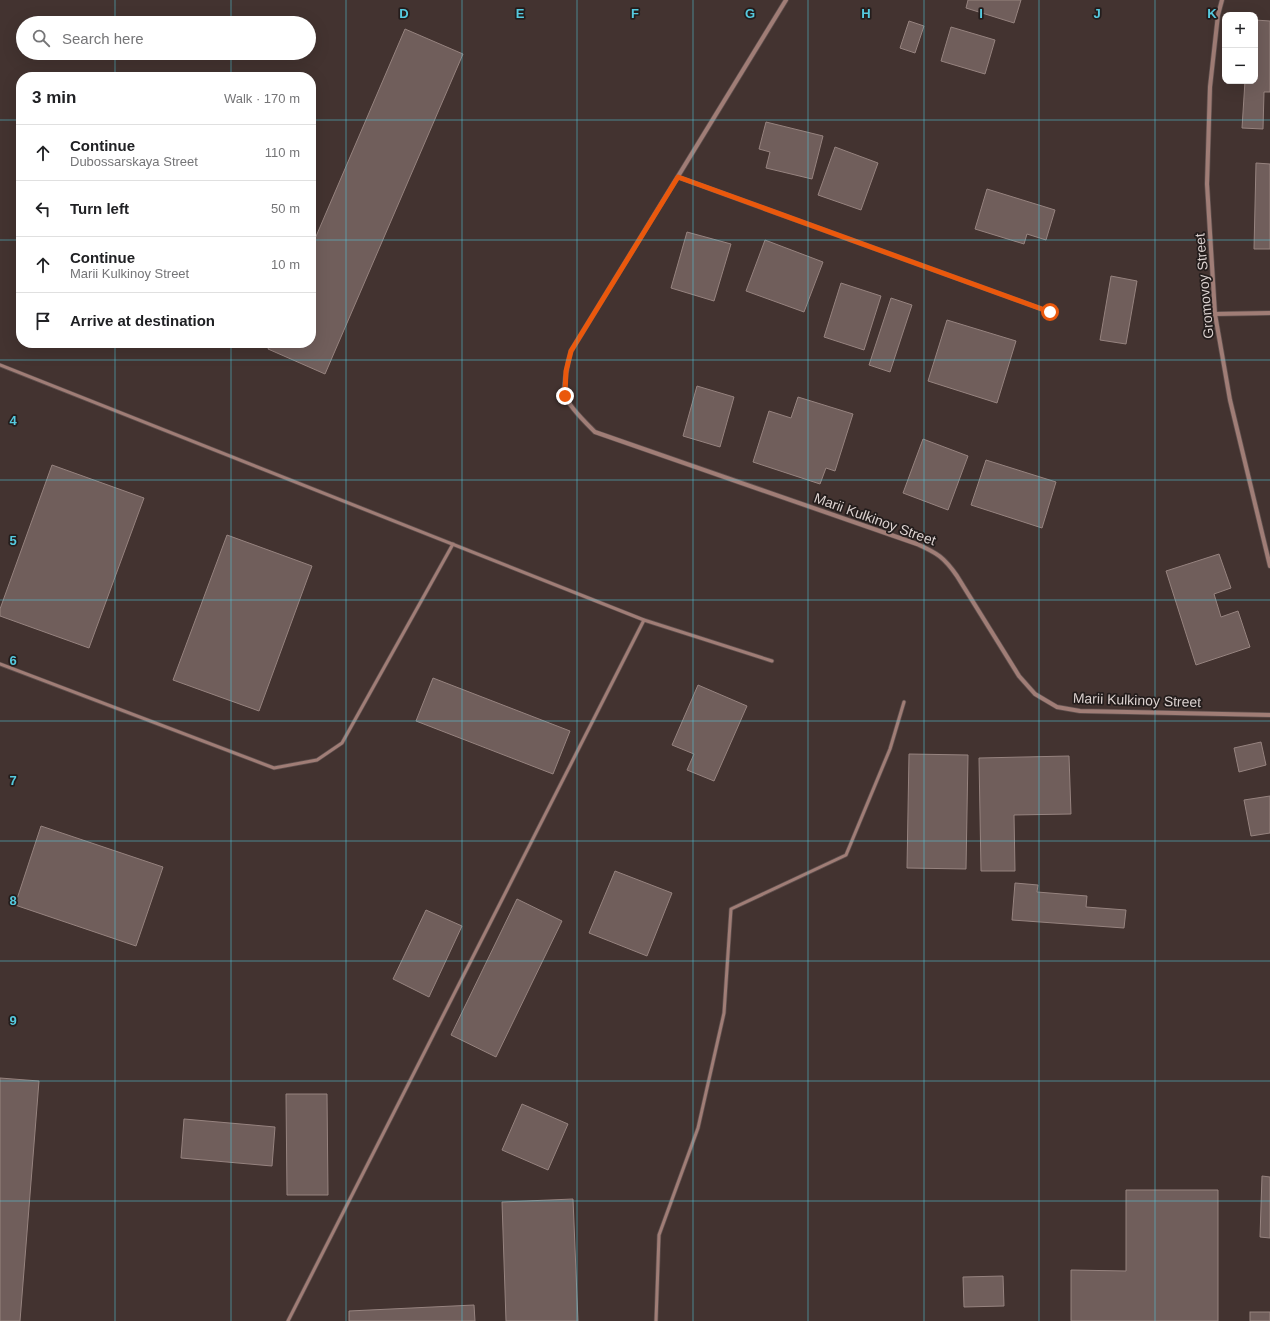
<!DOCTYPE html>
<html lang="en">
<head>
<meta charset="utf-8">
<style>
  :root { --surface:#fff; --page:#f2f2f2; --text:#202124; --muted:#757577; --line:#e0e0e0 }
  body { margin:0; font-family:Arial,sans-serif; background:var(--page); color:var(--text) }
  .controls { position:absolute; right:12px; top:12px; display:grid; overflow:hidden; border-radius:8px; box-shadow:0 4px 16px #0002 }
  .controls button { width:36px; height:36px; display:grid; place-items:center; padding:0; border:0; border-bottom:1px solid var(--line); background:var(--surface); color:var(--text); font:20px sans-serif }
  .stop { position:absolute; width:12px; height:12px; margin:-9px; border:3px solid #ea580c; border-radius:50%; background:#fff }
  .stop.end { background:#ea580c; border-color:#fff; box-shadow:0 1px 4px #0008 }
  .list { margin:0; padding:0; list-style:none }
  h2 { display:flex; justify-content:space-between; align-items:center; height:52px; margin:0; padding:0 16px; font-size:17px }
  h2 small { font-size:13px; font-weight:400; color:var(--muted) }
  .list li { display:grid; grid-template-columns:26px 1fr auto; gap:12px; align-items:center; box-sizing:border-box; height:56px; padding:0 16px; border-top:1px solid var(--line) }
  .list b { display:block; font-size:15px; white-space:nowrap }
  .list p { margin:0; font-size:13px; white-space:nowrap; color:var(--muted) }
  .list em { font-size:13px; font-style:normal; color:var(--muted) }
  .icon { flex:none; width:22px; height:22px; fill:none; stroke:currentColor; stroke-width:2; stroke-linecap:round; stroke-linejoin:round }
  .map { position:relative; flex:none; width:1270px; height:1321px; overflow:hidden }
  .search { position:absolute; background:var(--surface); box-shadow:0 4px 16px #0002; left:16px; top:16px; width:300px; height:44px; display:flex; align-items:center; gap:10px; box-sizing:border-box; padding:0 14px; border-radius:22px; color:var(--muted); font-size:15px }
  .panel { position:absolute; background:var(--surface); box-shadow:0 4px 16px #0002; left:16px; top:72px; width:300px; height:276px; border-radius:16px }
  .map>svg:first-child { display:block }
</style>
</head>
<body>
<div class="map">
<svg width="1270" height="1321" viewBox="0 0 1270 1321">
  <rect width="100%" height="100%" fill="#433330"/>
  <g fill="#705e5b" stroke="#96837f">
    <polygon points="968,0 1021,0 1014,23 966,8"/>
    <polygon points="1255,20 1270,21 1270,92 1264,92 1263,129 1242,128 1245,81 1255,81"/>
    <polygon points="909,21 924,26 915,53 900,48"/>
    <polygon points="951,27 995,40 985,74 941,61"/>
    <polygon points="405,29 463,54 325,374 268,349 270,343 311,343 311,248"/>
    <polygon points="766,122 823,136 812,179 766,168 770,152 759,149"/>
    <polygon points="835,147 878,163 861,210 818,195"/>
    <polygon points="1256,163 1270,164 1270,249 1254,249"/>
    <polygon points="987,189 1055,210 1046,240 1027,234 1024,244 975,229"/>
    <polygon points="687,232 731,244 714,301 671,288"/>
    <polygon points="765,240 823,262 804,312 746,291"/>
    <polygon points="1111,276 1137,281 1126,344 1100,340"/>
    <polygon points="841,283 881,296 864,350 824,337"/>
    <polygon points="891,298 912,305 890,372 869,365"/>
    <polygon points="947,320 1016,341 997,403 928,381"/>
    <polygon points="697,386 734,397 720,447 683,436"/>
    <polygon points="798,397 853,414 835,471 826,468 820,484 753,462 769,411 791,418"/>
    <polygon points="923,439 968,456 948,510 903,493"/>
    <polygon points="986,460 1056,482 1042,528 971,505"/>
    <polygon points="52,465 144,498 89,648 0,616 0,609"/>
    <polygon points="227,535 312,566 259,711 173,680"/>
    <polygon points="1219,554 1231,588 1214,594 1221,617 1238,611 1250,647 1196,665 1166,571"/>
    <polygon points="433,678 570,731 553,774 416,721"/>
    <polygon points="698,685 747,706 714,781 687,770 694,754 672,745"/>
    <polygon points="1261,742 1266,765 1239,772 1234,748"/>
    <polygon points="909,754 968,755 966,869 907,868"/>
    <polygon points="1069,756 1071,814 1014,815 1015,871 981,871 979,758"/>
    <polygon points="1270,796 1270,833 1251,836 1244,800"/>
    <polygon points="41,826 163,867 136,946 15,905"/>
    <polygon points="615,871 672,893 647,956 589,933"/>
    <polygon points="1015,883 1038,885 1037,892 1087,896 1086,907 1126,910 1124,928 1012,920"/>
    <polygon points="517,899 562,921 496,1057 451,1035"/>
    <polygon points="426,910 462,926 429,997 393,979"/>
    <polygon points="0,1078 39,1081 20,1321 0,1321"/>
    <polygon points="286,1094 327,1094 328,1195 287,1195"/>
    <polygon points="522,1104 568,1124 548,1170 502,1150"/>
    <polygon points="184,1119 275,1127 272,1166 181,1158"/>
    <polygon points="1262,1176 1270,1177 1270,1238 1260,1237"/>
    <polygon points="1126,1190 1218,1190 1218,1321 1071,1321 1071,1270 1126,1271"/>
    <polygon points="573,1199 578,1321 506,1321 502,1202"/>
    <polygon points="1003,1276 1004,1306 964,1307 963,1277"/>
    <polygon points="474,1305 475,1321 349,1321 349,1311"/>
    <rect x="1250" y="1312" width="20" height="9"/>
  </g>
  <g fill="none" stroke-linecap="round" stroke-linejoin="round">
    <g stroke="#5e4f4d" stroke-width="4.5">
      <g id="lane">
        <polyline points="0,365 644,620 772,661"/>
        <polyline points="0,664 274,768 317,760 342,743 453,544"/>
        <polyline points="288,1321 644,620"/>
        <polyline points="656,1321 659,1235 698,1128 724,1013 731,909 846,855 890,749 904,702"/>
      </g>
    </g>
    <g stroke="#5e4f4d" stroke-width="5.5">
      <g id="street">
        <path d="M 786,0 L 571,351 C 568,361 563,385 565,395 C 568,406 587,424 595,432 L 917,544 C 937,553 944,557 957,576 L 1019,676 L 1035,694 L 1057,707 L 1080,711 L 1270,715"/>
        <polyline points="1222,0 1218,15 1210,87 1207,184 1215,314 1230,400 1270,566"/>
        <polyline points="678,177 1050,312"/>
        <polyline points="1215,314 1270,313"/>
      </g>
    </g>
    <use href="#lane" stroke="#a07d76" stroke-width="3"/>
    <use href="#street" stroke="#a07d76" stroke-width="4"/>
  </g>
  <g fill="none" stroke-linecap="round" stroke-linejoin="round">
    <polyline stroke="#ea580c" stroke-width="5" points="565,396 566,371 571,351 678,177 1050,312"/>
  </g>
  <path fill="none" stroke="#55cadf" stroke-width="1" stroke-opacity="0.55" d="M 115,0 L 115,23M 231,0 L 231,23M 346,0 L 346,1321M 462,0 L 462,1321M 577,0 L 577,1321M 693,0 L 693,1321M 808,0 L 808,1321M 924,0 L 924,1321M 1039,0 L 1039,1321M 1155,0 L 1155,1321M 115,53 L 115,77M 231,53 L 231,77M 0,120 L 21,120M 311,120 L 1270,120M 0,240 L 21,240M 311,240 L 1270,240M 115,343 L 115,1321M 231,343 L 231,1321M 0,360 L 1270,360M 0,480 L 1270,480M 0,600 L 1270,600M 0,721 L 1270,721M 0,841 L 1270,841M 0,961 L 1270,961M 0,1081 L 1270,1081M 0,1201 L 1270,1201"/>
  <g text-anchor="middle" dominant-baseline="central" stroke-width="3.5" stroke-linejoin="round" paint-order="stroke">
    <g font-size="14" fill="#dbd1cf" stroke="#241d1c">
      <text transform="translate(1204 286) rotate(-95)">Gromovoy Street</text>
      <text transform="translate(875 519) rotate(20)">Marii Kulkinoy Street</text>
      <text transform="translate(1137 700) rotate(2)">Marii Kulkinoy Street</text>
    </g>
  </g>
  <g font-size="13" text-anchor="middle" font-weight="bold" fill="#55cadf" stroke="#241d1c" stroke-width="3.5" stroke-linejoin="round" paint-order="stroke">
    <text x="404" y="18">D</text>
    <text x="520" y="18">E</text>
    <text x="635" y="18">F</text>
    <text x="750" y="18">G</text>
    <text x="866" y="18">H</text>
    <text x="981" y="18">I</text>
    <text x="1097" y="18">J</text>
    <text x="1212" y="18">K</text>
    <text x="13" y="425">4</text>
    <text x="13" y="545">5</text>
    <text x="13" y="665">6</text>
    <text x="13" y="785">7</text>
    <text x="13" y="905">8</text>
    <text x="13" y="1025">9</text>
  </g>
</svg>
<div class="controls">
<button>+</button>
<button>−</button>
</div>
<div class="stop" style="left:1050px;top:312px"></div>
<div class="stop end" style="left:565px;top:396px"></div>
<div class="search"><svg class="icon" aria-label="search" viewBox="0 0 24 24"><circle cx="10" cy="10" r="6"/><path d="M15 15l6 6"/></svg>Search here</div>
<section class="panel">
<h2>3 min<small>Walk · 170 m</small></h2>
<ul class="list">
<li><svg class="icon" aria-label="ahead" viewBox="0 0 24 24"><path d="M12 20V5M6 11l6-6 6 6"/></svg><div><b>Continue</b><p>Dubossarskaya Street</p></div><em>110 m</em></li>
<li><svg class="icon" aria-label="left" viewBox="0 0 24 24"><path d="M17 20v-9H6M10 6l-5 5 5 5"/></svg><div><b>Turn left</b></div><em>50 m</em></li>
<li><svg class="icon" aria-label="ahead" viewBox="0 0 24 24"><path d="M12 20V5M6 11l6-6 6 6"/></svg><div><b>Continue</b><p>Marii Kulkinoy Street</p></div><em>10 m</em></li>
<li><svg class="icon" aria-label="arrive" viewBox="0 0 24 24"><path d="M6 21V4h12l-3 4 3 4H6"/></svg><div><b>Arrive at destination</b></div></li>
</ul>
</section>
</div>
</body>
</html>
